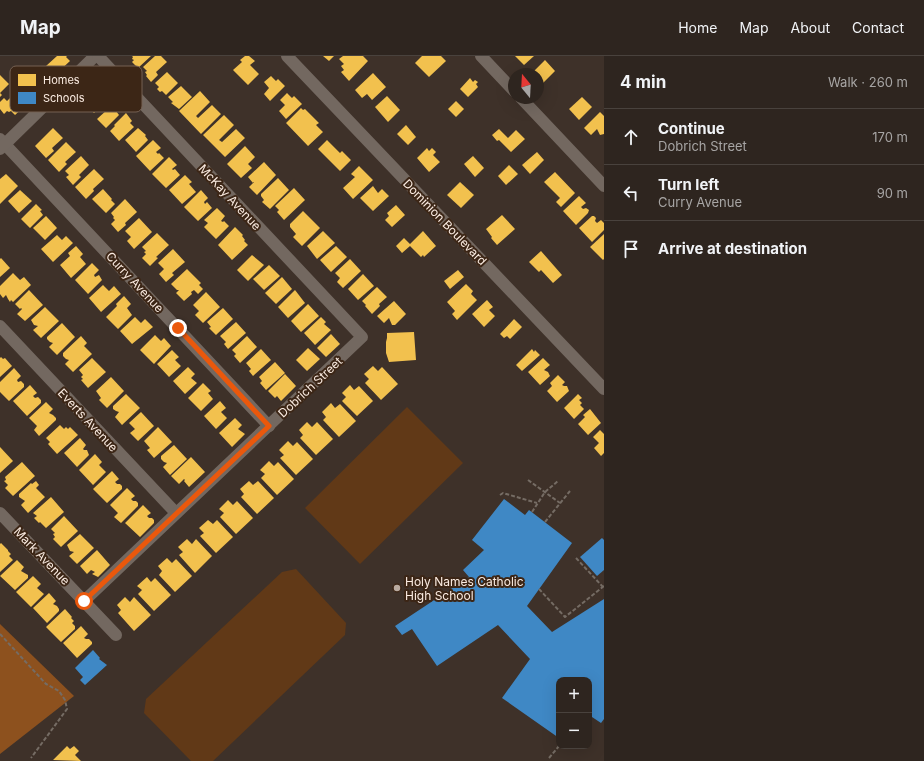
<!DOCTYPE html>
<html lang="en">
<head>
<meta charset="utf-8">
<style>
  :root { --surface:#2e251f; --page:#362d28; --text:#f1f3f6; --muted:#a7a5a4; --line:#49423d }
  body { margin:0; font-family:Inter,sans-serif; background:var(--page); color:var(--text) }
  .controls { position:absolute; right:12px; bottom:12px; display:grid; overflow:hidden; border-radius:8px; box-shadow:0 4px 16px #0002 }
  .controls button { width:36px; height:36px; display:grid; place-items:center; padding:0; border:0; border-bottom:1px solid var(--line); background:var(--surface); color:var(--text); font:20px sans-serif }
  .compass { position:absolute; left:508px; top:12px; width:36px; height:36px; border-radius:50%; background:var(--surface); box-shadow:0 4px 16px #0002; rotate:342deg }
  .stop { position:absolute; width:12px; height:12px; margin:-9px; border:3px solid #ea580c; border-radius:50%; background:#fff }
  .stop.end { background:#ea580c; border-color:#fff; box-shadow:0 1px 4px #0008 }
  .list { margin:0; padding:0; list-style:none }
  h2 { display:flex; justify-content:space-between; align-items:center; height:52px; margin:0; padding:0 16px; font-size:17px }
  h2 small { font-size:13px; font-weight:400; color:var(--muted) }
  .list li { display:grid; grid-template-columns:26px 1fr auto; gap:12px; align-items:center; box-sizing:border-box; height:56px; padding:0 16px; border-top:1px solid var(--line) }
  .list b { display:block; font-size:15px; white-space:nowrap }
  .list p { margin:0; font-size:13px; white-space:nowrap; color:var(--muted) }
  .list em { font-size:13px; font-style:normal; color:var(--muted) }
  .icon { flex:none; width:22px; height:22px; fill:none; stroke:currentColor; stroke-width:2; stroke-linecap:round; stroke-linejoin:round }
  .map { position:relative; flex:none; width:604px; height:705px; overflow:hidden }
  header { display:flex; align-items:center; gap:24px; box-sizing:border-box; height:56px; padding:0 20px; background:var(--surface); border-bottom:1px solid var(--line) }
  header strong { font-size:19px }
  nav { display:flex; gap:22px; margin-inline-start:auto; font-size:14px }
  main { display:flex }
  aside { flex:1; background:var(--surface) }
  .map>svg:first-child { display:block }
</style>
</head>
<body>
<header>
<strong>Map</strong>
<nav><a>Home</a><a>Map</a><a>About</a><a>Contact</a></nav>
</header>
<main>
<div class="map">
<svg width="604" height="705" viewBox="0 0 604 705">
  <rect width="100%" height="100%" fill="#3e3129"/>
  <g fill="#613917">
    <polygon points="407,351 463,407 360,508 305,452"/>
    <polygon points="296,513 346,567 345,579 213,705 191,705 144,657 146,643 282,516"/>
  </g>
  <polygon fill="#8d511e" points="0,568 74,640 0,698"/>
  <g fill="#f2c14e">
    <polygon points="57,0 67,0 66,1 70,5 55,19 46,10"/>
    <polygon points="132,0 151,0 138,12 132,6 134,4 132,3 133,1"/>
    <polygon points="155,0 161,0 167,6 156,16 158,19 151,26 146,20 147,19 145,16 147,15 143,11"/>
    <polygon points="245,0 249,0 255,5 250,9 259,18 248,29 233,14 242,6 240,4"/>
    <polygon points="323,0 334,0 329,5"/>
    <polygon points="343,0 363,0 368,5 349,25 341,16 344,14 341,10 344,8 339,3"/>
    <polygon points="422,0 441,0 446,5 429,21 415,7"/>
    <polygon points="515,0 534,0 524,9"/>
    <polygon points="545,4 555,15 542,28 538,25 538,18 531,18"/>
    <polygon points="167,16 178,27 166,39 162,35 160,36 157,33 159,31 155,27"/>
    <polygon points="373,17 386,31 372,44 367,38 362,42 355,34"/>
    <polygon points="0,19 9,28 0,37 2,39 0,41"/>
    <polygon points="271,20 276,25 278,23 285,30 270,45 264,38 269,32 264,26"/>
    <polygon points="470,22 473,26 475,24 478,26 476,28 478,31 468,41 460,33"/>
    <polygon points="98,28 104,34 101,37 109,43 94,57 81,44"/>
    <polygon points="181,30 192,41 179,53 171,47 173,46 168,41"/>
    <polygon points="18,34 29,46 15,59 11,55 9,56 7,55 4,58 0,53 0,46 4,42 7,45"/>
    <polygon points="200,35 210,46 196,60 198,62 212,49 221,58 201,78 179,55"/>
    <polygon points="287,37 292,42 294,40 302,48 286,63 279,55 285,49 280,44"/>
    <polygon points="387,40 400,54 388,66 375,51"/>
    <polygon points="582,41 592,51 579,64 569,53"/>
    <polygon points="112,44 117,49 115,51 118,53 116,55 119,59 106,72 97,63 108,53 105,50"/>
    <polygon points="456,45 464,53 456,61 448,53"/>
    <polygon points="301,52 303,54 305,53 319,67 316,69 323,76 308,90 286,67"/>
    <polygon points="600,56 604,60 604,78 600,79 597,73 591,79 584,72"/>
    <polygon points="126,57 132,65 130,67 134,71 119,85 110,75 115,70 114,69"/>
    <polygon points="224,59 234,69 219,84 222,86 236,73 245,82 225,101 203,79"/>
    <polygon points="406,69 416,81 408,89 397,78"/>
    <polygon points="53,72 63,82 52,92 54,95 46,102 35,90"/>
    <polygon points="138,72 146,79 145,80 148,84 136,96 125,84"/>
    <polygon points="499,73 508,82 516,74 525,83 511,96 499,84 497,85 492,79"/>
    <polygon points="153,84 161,92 156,96 158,98 159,97 164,102 150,115 136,100"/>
    <polygon points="327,84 340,97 342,95 351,104 340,115 318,93"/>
    <polygon points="66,86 76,96 65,106 67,108 59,116 48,104"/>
    <polygon points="245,90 255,101 248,108 252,112 241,122 227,108"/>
    <polygon points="427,92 429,95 432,92 436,96 433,99 440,106 429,116 417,102"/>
    <polygon points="537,96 544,104 530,118 522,109"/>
    <polygon points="81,100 89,109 79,119 81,121 73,129 66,121 69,119 65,115"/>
    <polygon points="473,100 484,112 475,121 464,108"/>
    <polygon points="169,101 177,109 172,113 173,114 175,113 180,119 166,132 152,118"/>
    <polygon points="264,106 276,119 257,139 249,131 254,126 253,127 248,121"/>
    <polygon points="509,109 518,118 506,129 498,120"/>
    <polygon points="359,110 373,124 353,143 343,132 355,121 351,118"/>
    <polygon points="94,113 104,123 93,133 94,135 86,143 75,131"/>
    <polygon points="555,116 575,137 561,151 556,146 560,142 544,126"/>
    <polygon points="6,118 18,130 0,148 0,123"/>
    <polygon points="185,119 192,126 189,128 196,136 182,148 169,134"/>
    <polygon points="278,122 289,134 270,153 262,146 264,144 261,140 261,138"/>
    <polygon points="460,126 474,139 461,152 447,139"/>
    <polygon points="373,130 378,137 382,133 389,140 373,155 360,142"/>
    <polygon points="294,132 305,144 284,164 277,156 279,154 275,150"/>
    <polygon points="103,133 112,143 111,144 115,148 106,157 92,143"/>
    <polygon points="20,134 32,145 19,157 8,145"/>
    <polygon points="201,134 208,142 204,146 205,148 207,146 212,152 198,165 184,151"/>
    <polygon points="579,140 586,147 581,151 583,153 586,152 589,154 588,157 576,169 563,155"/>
    <polygon points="125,143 137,156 125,167 126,169 118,176 111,168 115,164 113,162 114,161 111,157"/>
    <polygon points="36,148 42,154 40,155 43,159 30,172 21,163"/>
    <polygon points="396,149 405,159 392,171 385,164 389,160 387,157"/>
    <polygon points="217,152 225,160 221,165 223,166 224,165 229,170 216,183 204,171 208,167 204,164"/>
    <polygon points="303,155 320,172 302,190 293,181 296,178 290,171 290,168"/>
    <polygon points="502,159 515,173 497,189 491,182 492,181 486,173"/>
    <polygon points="46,160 57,172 45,184 33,172"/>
    <polygon points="592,160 594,160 596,162 595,165 597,167 601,164 604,167 604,174 592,186 579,172"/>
    <polygon points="139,162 152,176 134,193 127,185 131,181 125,175"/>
    <polygon points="235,171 243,179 242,180 245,184 244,185 248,189 232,204 218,189"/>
    <polygon points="323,175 335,187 317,203 307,190"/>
    <polygon points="423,175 436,190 424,201 423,199 421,201 410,190 402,197 396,190 404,182 410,188"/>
    <polygon points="157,177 169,189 156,201 158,202 150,210 142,202 146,198 144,196 146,195 142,191"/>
    <polygon points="604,178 604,203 603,204 590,191"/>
    <polygon points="57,179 62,184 66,180 73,187 53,206 41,193"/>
    <polygon points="76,190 83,198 80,201 86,208 71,222 60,209 70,200 68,197"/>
    <polygon points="336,190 347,201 331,216 320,204"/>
    <polygon points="173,193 185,206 172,217 174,219 166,226 159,218 164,213 158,207"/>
    <polygon points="541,195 562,219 553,227 541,214 539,216 529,206"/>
    <polygon points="252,199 264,209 248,225 237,214"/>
    <polygon points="1,202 10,212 0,221 0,203"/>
    <polygon points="350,203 361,215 343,232 337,226 340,222 335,217"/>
    <polygon points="92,207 99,214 94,219 95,221 99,219 102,224 88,238 75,224"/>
    <polygon points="269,209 280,220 264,234 253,223"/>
    <polygon points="187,213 201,227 199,229 203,233 198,238 194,234 191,236 192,238 184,245 176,237 179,234 177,234 171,228"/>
    <polygon points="458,214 464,221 450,233 444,225"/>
    <polygon points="13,217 20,224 24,221 31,229 13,246 11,244 10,246 8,243 6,239 3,242 0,238 0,230"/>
    <polygon points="363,218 374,230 358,244 348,233"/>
    <polygon points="282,221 292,233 276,248 265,237"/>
    <polygon points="466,228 473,235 471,238 477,244 457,264 452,258 455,255 447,246"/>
    <polygon points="103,229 109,235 114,230 121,238 101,256 89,242"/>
    <polygon points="377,231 387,241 379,248 380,250 372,258 365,250 366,249 362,245"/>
    <polygon points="29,234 43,249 25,265 17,258 22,253 21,252 20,253 15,248"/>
    <polygon points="295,234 305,247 288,262 278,251"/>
    <polygon points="206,236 220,251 203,267 195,259 199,255 193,249"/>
    <polygon points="124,240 131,248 127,252 132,259 118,273 106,261 117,250 116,248"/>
    <polygon points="487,244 493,251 489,254 495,260 484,271 472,258"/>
    <polygon points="394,245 406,258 395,269 392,269 389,262 384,267 377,260"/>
    <polygon points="308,248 319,260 301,276 291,265"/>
    <polygon points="45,251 59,265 41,282 33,274 38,270 34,269 31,264"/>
    <polygon points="223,252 233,263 216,279 209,272 211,271 207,266"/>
    <polygon points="135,261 141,267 145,263 153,271 132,288 120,275"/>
    <polygon points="321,261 326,266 324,268 331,274 315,289 304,277"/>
    <polygon points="514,263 522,271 510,283 507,280 504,282 500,278"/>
    <polygon points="236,266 246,277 228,293 224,288 226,286 220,280"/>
    <polygon points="62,267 75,281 57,299 49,291 53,287 50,286 47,283 47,281"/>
    <polygon points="414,276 416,304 389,306 386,297 386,286 387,282 387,277"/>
    <polygon points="331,278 340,288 326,301 317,292"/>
    <polygon points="155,279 161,285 164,282 171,290 154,308 140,294"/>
    <polygon points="81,280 87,287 84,290 92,298 73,316 65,308 69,304 66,303 63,300 63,297"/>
    <polygon points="247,280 257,291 240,307 234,300 236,298 232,294"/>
    <polygon points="308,292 320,303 307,315 296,304"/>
    <polygon points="261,293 271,304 253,320 249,315 251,313 246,307"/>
    <polygon points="532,293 534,296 535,294 540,299 522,315 516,309"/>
    <polygon points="172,294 179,301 175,304 181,310 169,321 157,308"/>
    <polygon points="1,301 3,303 5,302 12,310 0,321 0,302"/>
    <polygon points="92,302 106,316 88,332 81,324 83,323 81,321 83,319 79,314"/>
    <polygon points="543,302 550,309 544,314 548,316 550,320 540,329 528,316"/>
    <polygon points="275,306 285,317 266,334 260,327 262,325 259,321"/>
    <polygon points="373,310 378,315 382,311 398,328 381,344 365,327 369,323 364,318"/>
    <polygon points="188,311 195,318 191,322 197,327 185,338 173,325"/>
    <polygon points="14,312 21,320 17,324 18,326 21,325 24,328 24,331 9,345 0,336 0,326"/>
    <polygon points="285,318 296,330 281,345 277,340 275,342 268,335"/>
    <polygon points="558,319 565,326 562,329 564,330 567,330 569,335 557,346 547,335 552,330 550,327"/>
    <polygon points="111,321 124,335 107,352 99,344 101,342 96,335"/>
    <polygon points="203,327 211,335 208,337 213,343 201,355 188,342"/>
    <polygon points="30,329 37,337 33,340 35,342 38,341 41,344 41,347 27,360 13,345"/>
    <polygon points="350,329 354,334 359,330 373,345 357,360 342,345 346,341 342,337"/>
    <polygon points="126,338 140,352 122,369 115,361 119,356 116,355 113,353 113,350"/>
    <polygon points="578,338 582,342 579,344 582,347 580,349 584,353 574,363 564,352"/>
    <polygon points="220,345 226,352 221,356 227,362 216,373 204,360"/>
    <polygon points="46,346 53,353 49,357 53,359 56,362 56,364 39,380 34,374 37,370 29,362"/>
    <polygon points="331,347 335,352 340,348 356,365 339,381 323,364 326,361 322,356"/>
    <polygon points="590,353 601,367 588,379 578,368 585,361 583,359"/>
    <polygon points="141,356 154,370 138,385 130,377 135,373 129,367"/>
    <polygon points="235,362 242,369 238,373 245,378 232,391 219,377"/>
    <polygon points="307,366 312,371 317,366 333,383 316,399 300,382 303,379 299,374"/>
    <polygon points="60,369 64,373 66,371 68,373 70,371 78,379 57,398 48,388 50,386 46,382"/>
    <polygon points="158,371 172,386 154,402 147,394 150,392 144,385"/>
    <polygon points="600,374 604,378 604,397 601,400 594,392 599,387 593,381"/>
    <polygon points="80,382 86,389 83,393 84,394 87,394 89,399 77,411 64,397"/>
    <polygon points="288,385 293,390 297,386 313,403 296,419 280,402 284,399 279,394"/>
    <polygon points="174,389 187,403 170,419 163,411 167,407 164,406 161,403 161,400"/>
    <polygon points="0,391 13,405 0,417"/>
    <polygon points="95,398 102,406 99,409 106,416 93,429 79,414"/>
    <polygon points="191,401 205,416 189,431 184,425 185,424 184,423 179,428 171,420"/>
    <polygon points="269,405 274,410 278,406 294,423 277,439 261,422 265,418 260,414"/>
    <polygon points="22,406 35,420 13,440 5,432 8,429 4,425 6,424 5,421"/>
    <polygon points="112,415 119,423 115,426 117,428 120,428 122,430 122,433 107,447 93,433"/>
    <polygon points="36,425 39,429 36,432 45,441 28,457 21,449 25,445 19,441 19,438 31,427 32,428"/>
    <polygon points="249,425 253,429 258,425 274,442 257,458 241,441 244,438 240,433"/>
    <polygon points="127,432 135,440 131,443 133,445 136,445 138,447 138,450 121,467 114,461 118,457 110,449"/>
    <polygon points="51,441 64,456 46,472 40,466 39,467 34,462 37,460 33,457"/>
    <polygon points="228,444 233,449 237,445 253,462 236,478 220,461 224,457 219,453"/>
    <polygon points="143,449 151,457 147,460 149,462 152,462 154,464 154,467 140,481 125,467"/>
    <polygon points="64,460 78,475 61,491 53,483 55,481 53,478 55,477 51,473"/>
    <polygon points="208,464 213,468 217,464 233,481 216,497 200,480 204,477 199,472"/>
    <polygon points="80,478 94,492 77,508 69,500 74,496 70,495 67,489"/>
    <polygon points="187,483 192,488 196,483 212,500 195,517 179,499 183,496 178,491"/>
    <polygon points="1,487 8,494 8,495 11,498 9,500 13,504 0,516 0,488"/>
    <polygon points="97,494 110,509 98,521 92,518 95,516 91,514 87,518 80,510"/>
    <polygon points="167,502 172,507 176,503 192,520 175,536 159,519 162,515 158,510"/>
    <polygon points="17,504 24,511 21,515 28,519 28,522 15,534 0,520"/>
    <polygon points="33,520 41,528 37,532 44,538 31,551 16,536"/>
    <polygon points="147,521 151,526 155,522 171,539 154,555 138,538 142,534 137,530"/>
    <polygon points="49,537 56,545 53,548 57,550 59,553 59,555 47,567 33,552"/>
    <polygon points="125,541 130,546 134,541 151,559 134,575 118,557 121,554 117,549"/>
    <polygon points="65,553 72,561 71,562 74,565 72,567 75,570 75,573 61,586 46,571"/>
    <polygon points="81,570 88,578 84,582 86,583 89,583 92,586 92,588 77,602 63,587"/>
    <polygon points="67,690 70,693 74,690 79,695 75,699 81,705 53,704"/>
  </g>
  <g fill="#3f88c5">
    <polygon points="504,443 525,459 529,454 572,487 527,550 552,576 604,543 604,663 601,667 589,659 589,624 559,624 559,682 502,642 530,603 498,569 437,610 412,573 402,579 395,570 469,521 463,514 484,494 472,484"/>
    <polygon points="602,482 604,484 604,514 597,520 580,501"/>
    <polygon points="93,594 100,602 99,603 107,609 85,629 80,624 83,621 75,612"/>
  </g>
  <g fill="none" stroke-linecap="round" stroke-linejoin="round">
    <g stroke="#756c64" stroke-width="2" stroke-dasharray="4 2" stroke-linecap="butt">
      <polyline points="528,424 560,447"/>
      <polyline points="500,439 503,437 537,447"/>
      <polyline points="532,456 545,436 558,425"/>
      <polyline points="545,466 570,435"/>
      <polyline points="576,502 603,531"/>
      <polyline points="539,533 565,561 604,530"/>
      <polyline points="0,578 46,628 59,635 65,644 67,653 31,702"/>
      <polyline points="589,663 591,661"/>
      <polyline points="549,702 559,690"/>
    </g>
    <g stroke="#736860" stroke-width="12">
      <polyline points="287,0 604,333"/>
      <polyline points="481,0 514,35"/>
      <polyline points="521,42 604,130"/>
      <polyline points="0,83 269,370"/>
      <polyline points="0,93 95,0"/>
      <polyline points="0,270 176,457"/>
      <polyline points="0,457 116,579"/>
      <polyline points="84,545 362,281 98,0"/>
    </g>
  </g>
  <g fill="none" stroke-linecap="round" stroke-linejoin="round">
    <polyline stroke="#ea580c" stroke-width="5" points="84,545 269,370 178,272"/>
  </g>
  <circle fill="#b9aba1" stroke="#3c2616" stroke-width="1.5" cx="397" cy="532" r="4"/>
  <g text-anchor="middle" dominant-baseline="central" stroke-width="4" stroke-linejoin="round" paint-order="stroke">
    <g font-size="12" fill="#fbece2" stroke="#3c2616">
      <text transform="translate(230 141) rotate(47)">McKay Avenue</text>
      <text transform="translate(445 166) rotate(46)">Dominion Boulevard</text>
      <text transform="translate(135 226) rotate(47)">Curry Avenue</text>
      <text transform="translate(310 331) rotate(-43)">Dobrich Street</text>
      <text transform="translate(88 364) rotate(47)">Everts Avenue</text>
      <text transform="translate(42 500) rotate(46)">Mark Avenue</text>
    </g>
    <g font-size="12" fill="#fbece2" stroke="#3c2616" text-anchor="start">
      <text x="405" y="525">Holy Names Catholic<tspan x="405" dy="14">High School</tspan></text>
    </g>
  </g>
  <rect x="10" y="10" width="132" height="46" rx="6" fill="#3c2616" stroke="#756153" stroke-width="1"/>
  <rect x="18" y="18" width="18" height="12" fill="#f2c14e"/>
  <rect x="18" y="36" width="18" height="12" fill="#3f88c5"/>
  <g font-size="11" fill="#fbece2">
    <text x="43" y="28">Homes</text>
    <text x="43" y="46">Schools</text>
  </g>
</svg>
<div class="controls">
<button>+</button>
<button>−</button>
</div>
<svg class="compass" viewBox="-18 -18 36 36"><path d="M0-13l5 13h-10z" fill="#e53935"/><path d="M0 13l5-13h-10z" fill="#a7a5a4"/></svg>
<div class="stop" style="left:84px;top:545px"></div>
<div class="stop end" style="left:178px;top:272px"></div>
</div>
<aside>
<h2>4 min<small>Walk · 260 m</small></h2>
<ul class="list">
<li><svg class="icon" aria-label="ahead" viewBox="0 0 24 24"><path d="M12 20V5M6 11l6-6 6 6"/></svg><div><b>Continue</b><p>Dobrich Street</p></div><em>170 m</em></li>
<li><svg class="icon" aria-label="left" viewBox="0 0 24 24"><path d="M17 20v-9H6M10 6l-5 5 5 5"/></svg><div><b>Turn left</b><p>Curry Avenue</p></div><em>90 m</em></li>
<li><svg class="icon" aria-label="arrive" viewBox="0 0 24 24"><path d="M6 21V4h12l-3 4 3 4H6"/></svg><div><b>Arrive at destination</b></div></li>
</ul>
</aside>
</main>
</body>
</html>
